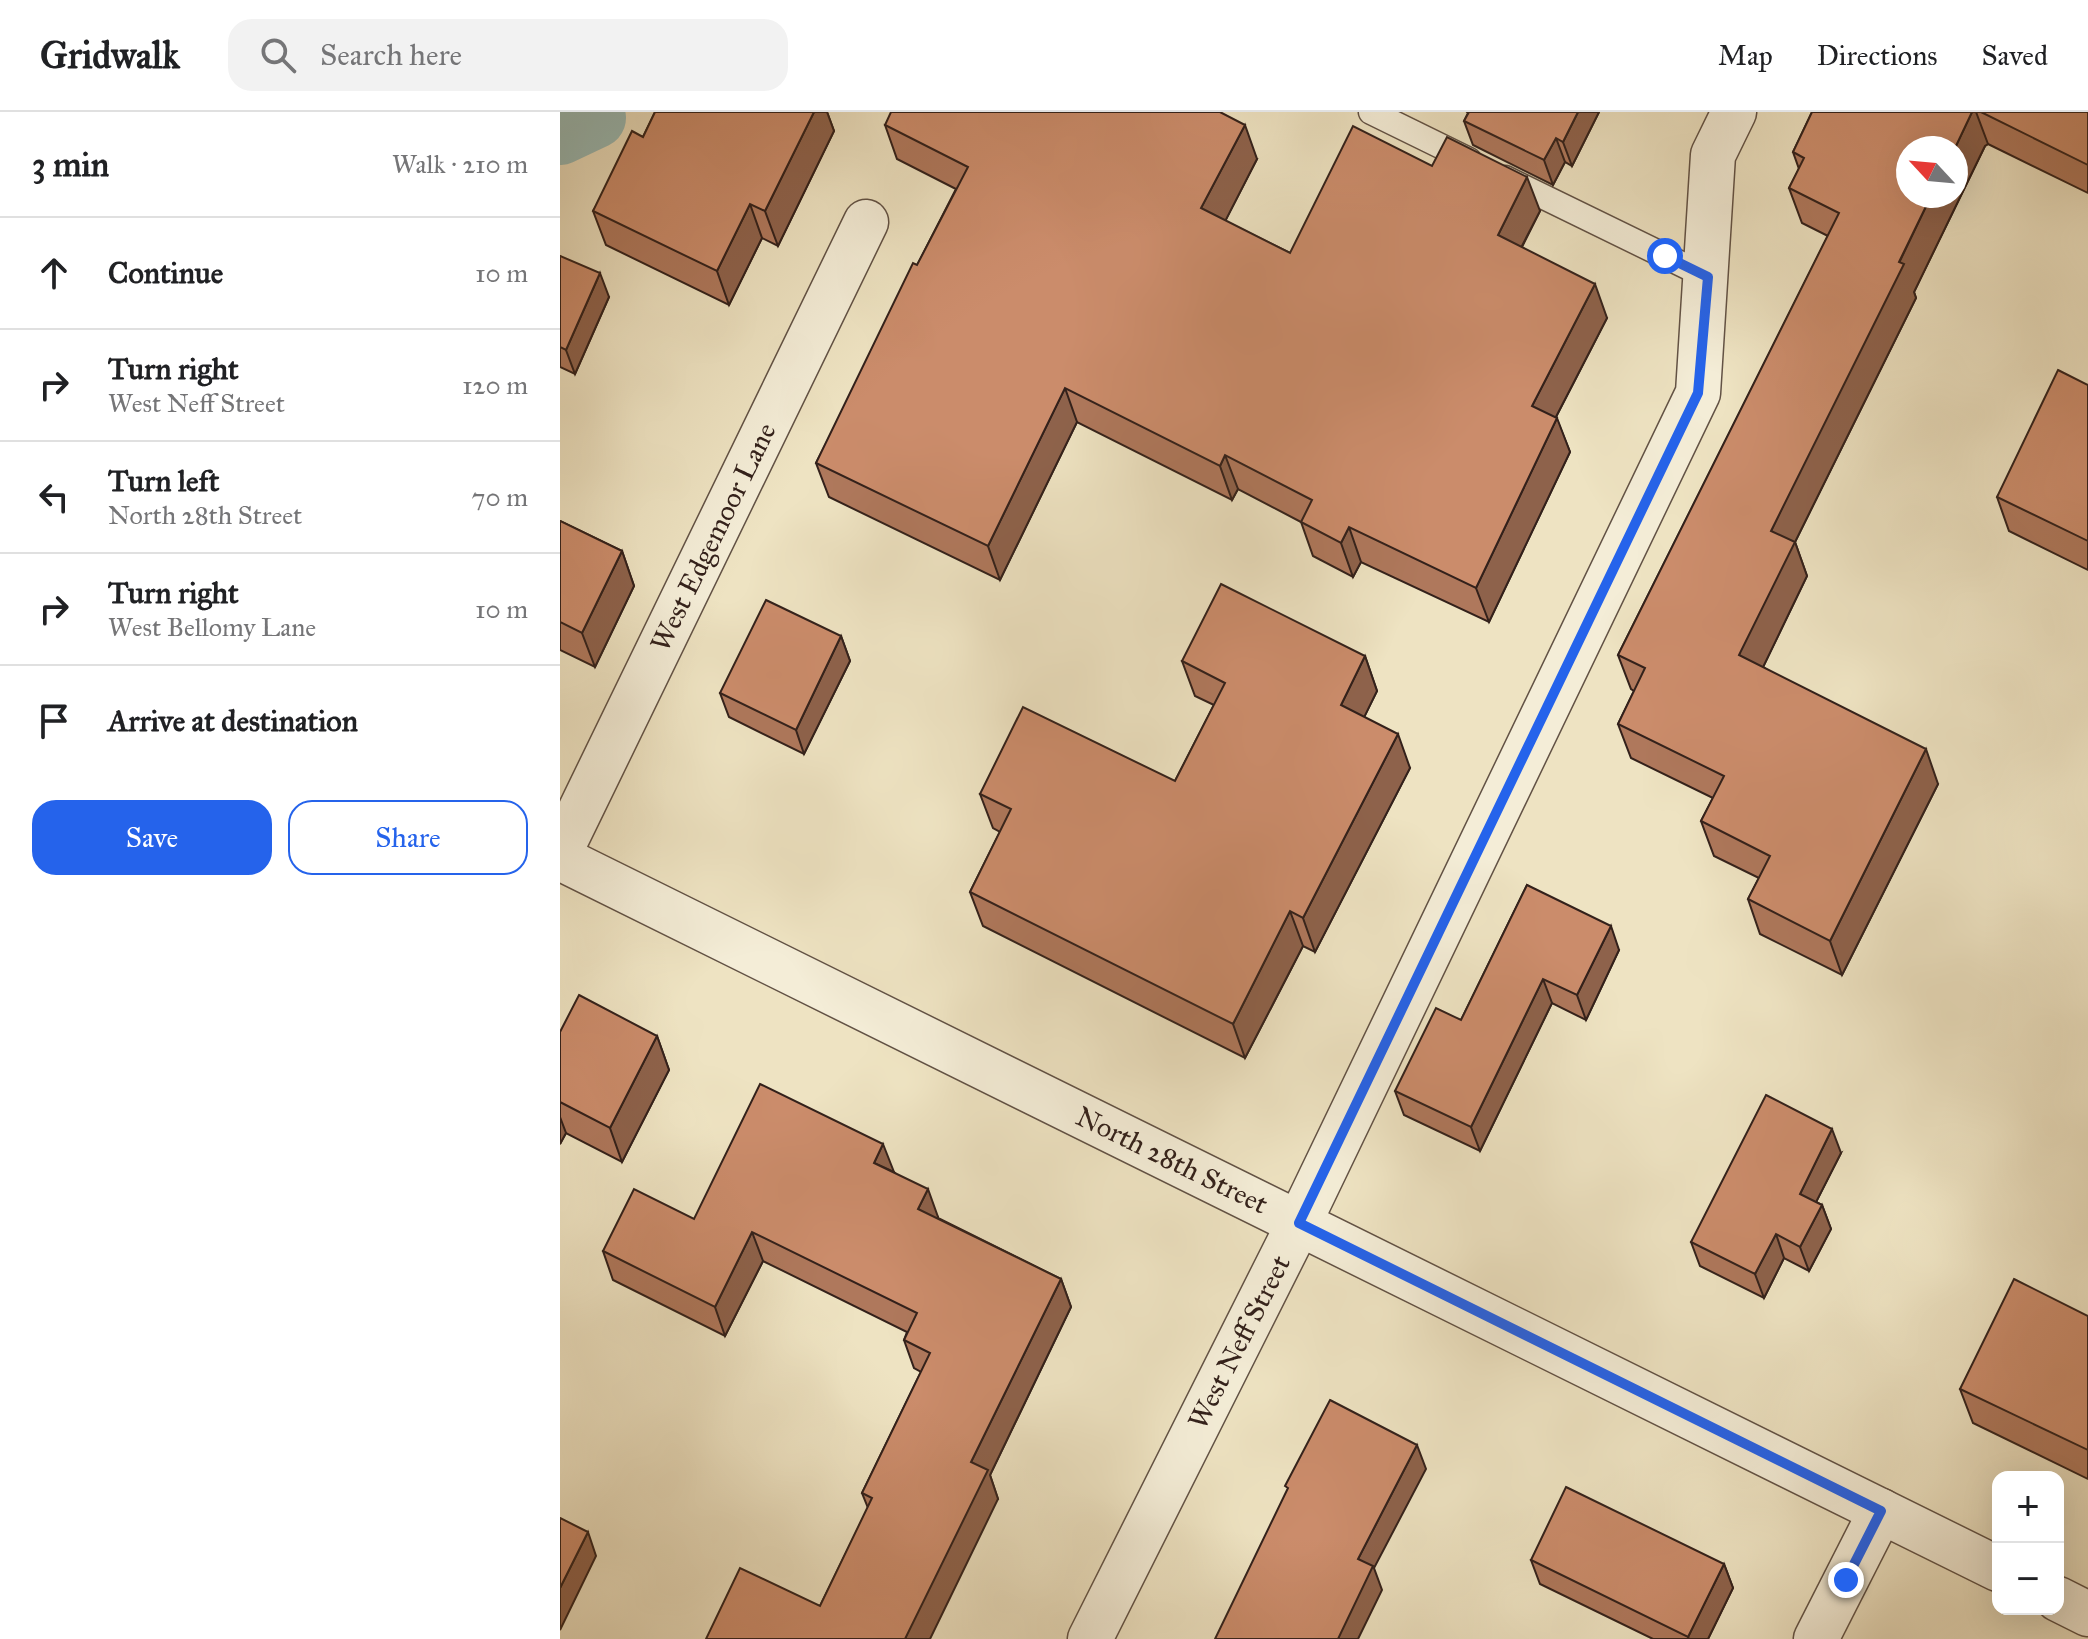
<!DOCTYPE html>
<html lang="en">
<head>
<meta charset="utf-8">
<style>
  :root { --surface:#fff; --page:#f2f2f2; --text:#202124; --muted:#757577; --line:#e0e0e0; --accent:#2563eb }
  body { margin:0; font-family:"IM FELL Great Primer",serif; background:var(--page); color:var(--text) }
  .controls { position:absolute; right:24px; bottom:24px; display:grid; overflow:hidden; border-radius:16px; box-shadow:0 8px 32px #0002 }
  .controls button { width:72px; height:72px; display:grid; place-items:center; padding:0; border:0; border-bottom:2px solid var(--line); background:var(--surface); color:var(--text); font:40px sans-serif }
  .compass { position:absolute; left:1336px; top:24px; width:72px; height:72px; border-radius:50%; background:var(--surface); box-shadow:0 8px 32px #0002; rotate:296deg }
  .stop { position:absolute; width:24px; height:24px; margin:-18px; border:6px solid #2563eb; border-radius:50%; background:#fff }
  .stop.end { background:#2563eb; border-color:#fff; box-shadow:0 2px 8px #0008 }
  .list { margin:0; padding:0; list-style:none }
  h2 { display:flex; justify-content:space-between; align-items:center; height:104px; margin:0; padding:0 32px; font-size:34px }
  h2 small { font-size:26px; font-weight:400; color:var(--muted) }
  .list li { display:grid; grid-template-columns:52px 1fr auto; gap:24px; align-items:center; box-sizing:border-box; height:112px; padding:0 32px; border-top:2px solid var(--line) }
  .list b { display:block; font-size:30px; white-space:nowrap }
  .list p { margin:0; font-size:26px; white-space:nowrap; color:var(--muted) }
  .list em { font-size:26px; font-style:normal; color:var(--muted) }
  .actions { display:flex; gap:16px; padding:24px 32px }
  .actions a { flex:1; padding:18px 0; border:2px solid var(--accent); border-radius:24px; text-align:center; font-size:28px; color:var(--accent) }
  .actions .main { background:var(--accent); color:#fff }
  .icon { flex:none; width:44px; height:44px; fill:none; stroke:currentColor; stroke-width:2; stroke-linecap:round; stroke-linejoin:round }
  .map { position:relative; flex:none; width:1528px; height:1527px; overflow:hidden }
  header { display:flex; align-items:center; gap:48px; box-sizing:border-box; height:112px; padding:0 40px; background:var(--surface); border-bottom:2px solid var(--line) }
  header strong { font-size:38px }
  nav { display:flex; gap:44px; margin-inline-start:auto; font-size:28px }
  .search { width:560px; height:72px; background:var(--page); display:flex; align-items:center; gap:20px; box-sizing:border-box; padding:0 28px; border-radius:24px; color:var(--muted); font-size:30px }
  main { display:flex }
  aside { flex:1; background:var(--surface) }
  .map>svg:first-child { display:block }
</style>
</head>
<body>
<header>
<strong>Gridwalk</strong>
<div class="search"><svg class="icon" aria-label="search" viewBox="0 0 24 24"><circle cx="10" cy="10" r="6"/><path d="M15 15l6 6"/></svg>Search here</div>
<nav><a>Map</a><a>Directions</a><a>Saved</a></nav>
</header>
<main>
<aside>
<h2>3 min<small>Walk · 210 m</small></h2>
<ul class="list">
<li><svg class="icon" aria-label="ahead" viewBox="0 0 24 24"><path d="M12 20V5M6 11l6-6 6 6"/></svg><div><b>Continue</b></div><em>10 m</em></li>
<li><svg class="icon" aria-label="right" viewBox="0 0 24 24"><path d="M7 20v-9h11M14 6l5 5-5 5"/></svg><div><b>Turn right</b><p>West Neff Street</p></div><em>120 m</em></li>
<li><svg class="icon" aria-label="left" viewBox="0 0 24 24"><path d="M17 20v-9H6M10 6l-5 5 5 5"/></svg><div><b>Turn left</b><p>North 28th Street</p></div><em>70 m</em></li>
<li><svg class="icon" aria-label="right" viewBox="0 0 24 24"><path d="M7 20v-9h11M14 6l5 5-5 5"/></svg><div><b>Turn right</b><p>West Bellomy Lane</p></div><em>10 m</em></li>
<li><svg class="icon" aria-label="arrive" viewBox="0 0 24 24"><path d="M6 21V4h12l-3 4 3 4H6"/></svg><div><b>Arrive at destination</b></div></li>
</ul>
<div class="actions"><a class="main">Save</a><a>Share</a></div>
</aside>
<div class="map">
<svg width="1528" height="1527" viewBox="0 0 1528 1527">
  <rect width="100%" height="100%" fill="#eee3c2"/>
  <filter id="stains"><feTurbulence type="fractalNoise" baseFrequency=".0025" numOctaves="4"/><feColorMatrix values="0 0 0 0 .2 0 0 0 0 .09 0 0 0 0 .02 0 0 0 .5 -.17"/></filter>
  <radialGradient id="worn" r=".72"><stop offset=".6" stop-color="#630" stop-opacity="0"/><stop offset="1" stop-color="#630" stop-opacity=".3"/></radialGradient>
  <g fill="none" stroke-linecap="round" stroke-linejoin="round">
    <polyline stroke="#9abdb8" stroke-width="60" points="0,23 36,6"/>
    <g stroke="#625245" stroke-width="27">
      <g id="service">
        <polyline points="811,0 909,48"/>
        <polyline points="945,66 1148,165"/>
      </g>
    </g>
    <g stroke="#625245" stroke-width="47">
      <g id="minor">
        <polyline points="0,740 306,110"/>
        <polyline points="530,1527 739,1111 1138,281 1153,43 1174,0"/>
        <polyline points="1256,1527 1321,1399"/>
      </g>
    </g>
    <g stroke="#625245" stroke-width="47">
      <g id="tertiary">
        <polyline points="0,746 1438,1457"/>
        <polyline points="1498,1487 1528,1502"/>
      </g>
    </g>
    <use href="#service" stroke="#f4edd7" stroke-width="24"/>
    <use href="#minor" stroke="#f4edd7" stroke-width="44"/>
    <use href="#tertiary" stroke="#f4edd7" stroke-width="44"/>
  </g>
  <g fill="#af785c" stroke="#33211b" stroke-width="2">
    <polygon points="95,0 267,0 274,19 218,134 202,126 169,193 46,133 33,99 83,25"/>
    <polygon points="907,0 1039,0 1012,54 1005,50 993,73 913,33 904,9 908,1"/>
    <polygon points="1252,0 1528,0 1528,81 1428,32 1425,34 1354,180 1356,186 1235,430 1247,464 1203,555 1378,672 1282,863 1200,822 1188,787 1199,766 1154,744 1141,709 1153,686 1071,646 1058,612 1074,579 1071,577 1058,543 1268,124 1242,111 1229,76 1239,57 1233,40"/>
    <polygon points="325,13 697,47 665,109 730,141 872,54 980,99 962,135 1047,206 996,305 1010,340 929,510 801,450 793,465 753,444 741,410 678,377 672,388 517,310 440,468 269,385 256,351 396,77 337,47"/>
    <polygon points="0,144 49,185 15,262 0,255"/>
    <polygon points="1528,273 1528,458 1449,419 1437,385"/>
    <polygon points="0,409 62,439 74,474 35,555 0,538"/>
    <polygon points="281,524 290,549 244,642 169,605 160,581"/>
    <polygon points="805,544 817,579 804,605 850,656 755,840 743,834 685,946 423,814 410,780 440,720 433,716 420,682 615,669 654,593 635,584 622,549"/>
    <polygon points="967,773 1059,838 1026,908 992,891 920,1039 844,1003 835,979 901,908"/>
    <polygon points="0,920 97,924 109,958 62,1050 6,1021 0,1032"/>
    <polygon points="1281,1041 1256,1090 1262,1093 1271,1117 1249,1159 1224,1146 1204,1186 1140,1154 1131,1130"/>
    <polygon points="334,1060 378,1105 378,1106 501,1167 511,1195 430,1363 438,1387 260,1494 308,1396 302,1381 361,1260 354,1256 344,1228 347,1220 203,1149 165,1224 53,1168 43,1139 134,1107"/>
    <polygon points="1528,1204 1528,1367 1413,1311 1400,1277"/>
    <polygon points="971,1448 1164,1452 1173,1476 1148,1527 1093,1527 980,1472"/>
  </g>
  <g fill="#8e624b" stroke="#33211b" stroke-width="2">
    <polygon points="254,0 267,0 274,19 218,134 205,99"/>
    <polygon points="1018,0 1039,0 1012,54 1003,30"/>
    <polygon points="1412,0 1416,0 1428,32 1425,34 1354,180 1356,186 1235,430 1247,464 1192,578 1179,543 1211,419 1371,84 1396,84 1396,36 1395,36"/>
    <polygon points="685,13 697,47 654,131 641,96"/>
    <polygon points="996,26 1005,50 993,73 984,48"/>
    <polygon points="967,65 980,99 950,157 938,123"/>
    <polygon points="190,92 202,126 169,193 157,159"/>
    <polygon points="40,161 49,185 15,262 6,238"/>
    <polygon points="1035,172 1047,206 984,328 972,294"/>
    <polygon points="505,276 517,310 440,468 428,434"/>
    <polygon points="997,306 1010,340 929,510 916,476"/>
    <polygon points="665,343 678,377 672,388 660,354"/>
    <polygon points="789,415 801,450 793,465 781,431"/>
    <polygon points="62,439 74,474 35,555 22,521"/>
    <polygon points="281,524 290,549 244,642 236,618"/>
    <polygon points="805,544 817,579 793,628 781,593"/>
    <polygon points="838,622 850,656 755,840 743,806"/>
    <polygon points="1366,637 1378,672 1282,863 1270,829"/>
    <polygon points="730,799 743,834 685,946 673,912"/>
    <polygon points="1051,814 1059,838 1026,908 1017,883"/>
    <polygon points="983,867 992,891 920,1039 911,1015"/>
    <polygon points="97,924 109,958 62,1050 50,1016"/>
    <polygon points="0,1005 6,1021 0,1032"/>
    <polygon points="1272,1017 1281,1041 1248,1106 1240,1082"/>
    <polygon points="323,1032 334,1060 314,1051"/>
    <polygon points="368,1077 378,1105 368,1126 358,1097"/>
    <polygon points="1262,1093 1271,1117 1249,1159 1240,1135"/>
    <polygon points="192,1120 203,1149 165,1224 155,1195"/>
    <polygon points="1216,1122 1224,1146 1204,1186 1195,1162"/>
    <polygon points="501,1167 511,1195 430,1363 438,1387 370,1527 345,1527 411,1350"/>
    <polygon points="857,1333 866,1357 814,1456 822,1478 798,1527 778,1527 798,1447"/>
    <polygon points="28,1420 36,1444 0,1518 0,1476"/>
    <polygon points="1164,1452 1173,1476 1148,1527 1129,1527 1128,1525"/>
  </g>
  <g fill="#cb8c6b" stroke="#33211b" stroke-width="2">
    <polygon points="95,0 254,0 205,99 190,92 157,159 33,99 72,19 83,25"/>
    <polygon points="331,0 660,0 685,13 641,96 730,141 793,14 872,54 887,25 967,65 938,123 1035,172 972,294 997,306 916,476 789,415 781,431 741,410 752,388 665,343 660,354 505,276 428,434 256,351 353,151 357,153 408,55 325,13"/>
    <polygon points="909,0 1018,0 1003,30 996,26 984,48 904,9"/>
    <polygon points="1252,0 1412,0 1395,36 1348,36 1348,84 1371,84 1339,150 1344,152 1211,419 1235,430 1179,543 1366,637 1270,829 1188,787 1210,744 1141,709 1164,664 1058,612 1085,556 1058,543 1279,101 1229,76 1244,46 1233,40"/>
    <polygon points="1421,0 1528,0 1528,53"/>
    <polygon points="0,144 40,161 6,238 0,235"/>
    <polygon points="1498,258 1528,273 1528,429 1437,385"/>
    <polygon points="0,409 62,439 22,521 0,510"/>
    <polygon points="661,472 805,544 781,593 838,622 743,806 730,799 673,912 410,780 451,697 420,682 463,595 615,669 665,571 622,549"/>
    <polygon points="206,488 281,524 236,618 160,581"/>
    <polygon points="967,773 1051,814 1017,883 983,867 911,1015 835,979 876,896 901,908"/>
    <polygon points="19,883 97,924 50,1016 0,990 0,920"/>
    <polygon points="200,972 323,1032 314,1051 368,1077 358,1097 501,1167 411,1350 428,1358 345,1527 146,1527 180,1456 260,1494 312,1386 302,1381 370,1241 344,1228 357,1201 192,1120 155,1195 43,1139 74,1077 134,1107"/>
    <polygon points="1206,983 1272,1017 1240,1082 1262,1093 1240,1135 1216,1122 1195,1162 1131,1130"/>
    <polygon points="1454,1167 1528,1204 1528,1338 1400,1277"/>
    <polygon points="770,1288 857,1333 798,1447 813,1454 778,1527 655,1527 728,1376 725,1374"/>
    <polygon points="1006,1375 1164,1452 1128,1525 971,1448"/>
    <polygon points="0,1406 28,1420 0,1476"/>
  </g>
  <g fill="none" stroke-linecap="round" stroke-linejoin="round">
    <polyline stroke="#2563eb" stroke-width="10" points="1105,144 1148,165 1138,281 739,1111 1321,1399 1286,1468"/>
  </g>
  <g text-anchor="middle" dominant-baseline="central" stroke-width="6" stroke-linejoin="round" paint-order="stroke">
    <g font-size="28" fill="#33211b" stroke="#f4edd7">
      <text transform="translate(153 425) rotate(-64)">West Edgemoor Lane</text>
      <text transform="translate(612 1048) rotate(26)">North 28th Street</text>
      <text transform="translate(679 1230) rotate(-63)">West Neff Street</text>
    </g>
  </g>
  <rect width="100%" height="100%" filter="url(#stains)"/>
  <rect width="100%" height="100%" fill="url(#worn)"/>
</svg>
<div class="controls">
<button>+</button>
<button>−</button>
</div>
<svg class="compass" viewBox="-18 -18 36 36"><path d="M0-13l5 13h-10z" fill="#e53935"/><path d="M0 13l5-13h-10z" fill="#757577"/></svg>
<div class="stop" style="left:1105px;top:144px"></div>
<div class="stop end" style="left:1286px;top:1468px"></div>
</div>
</main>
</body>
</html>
